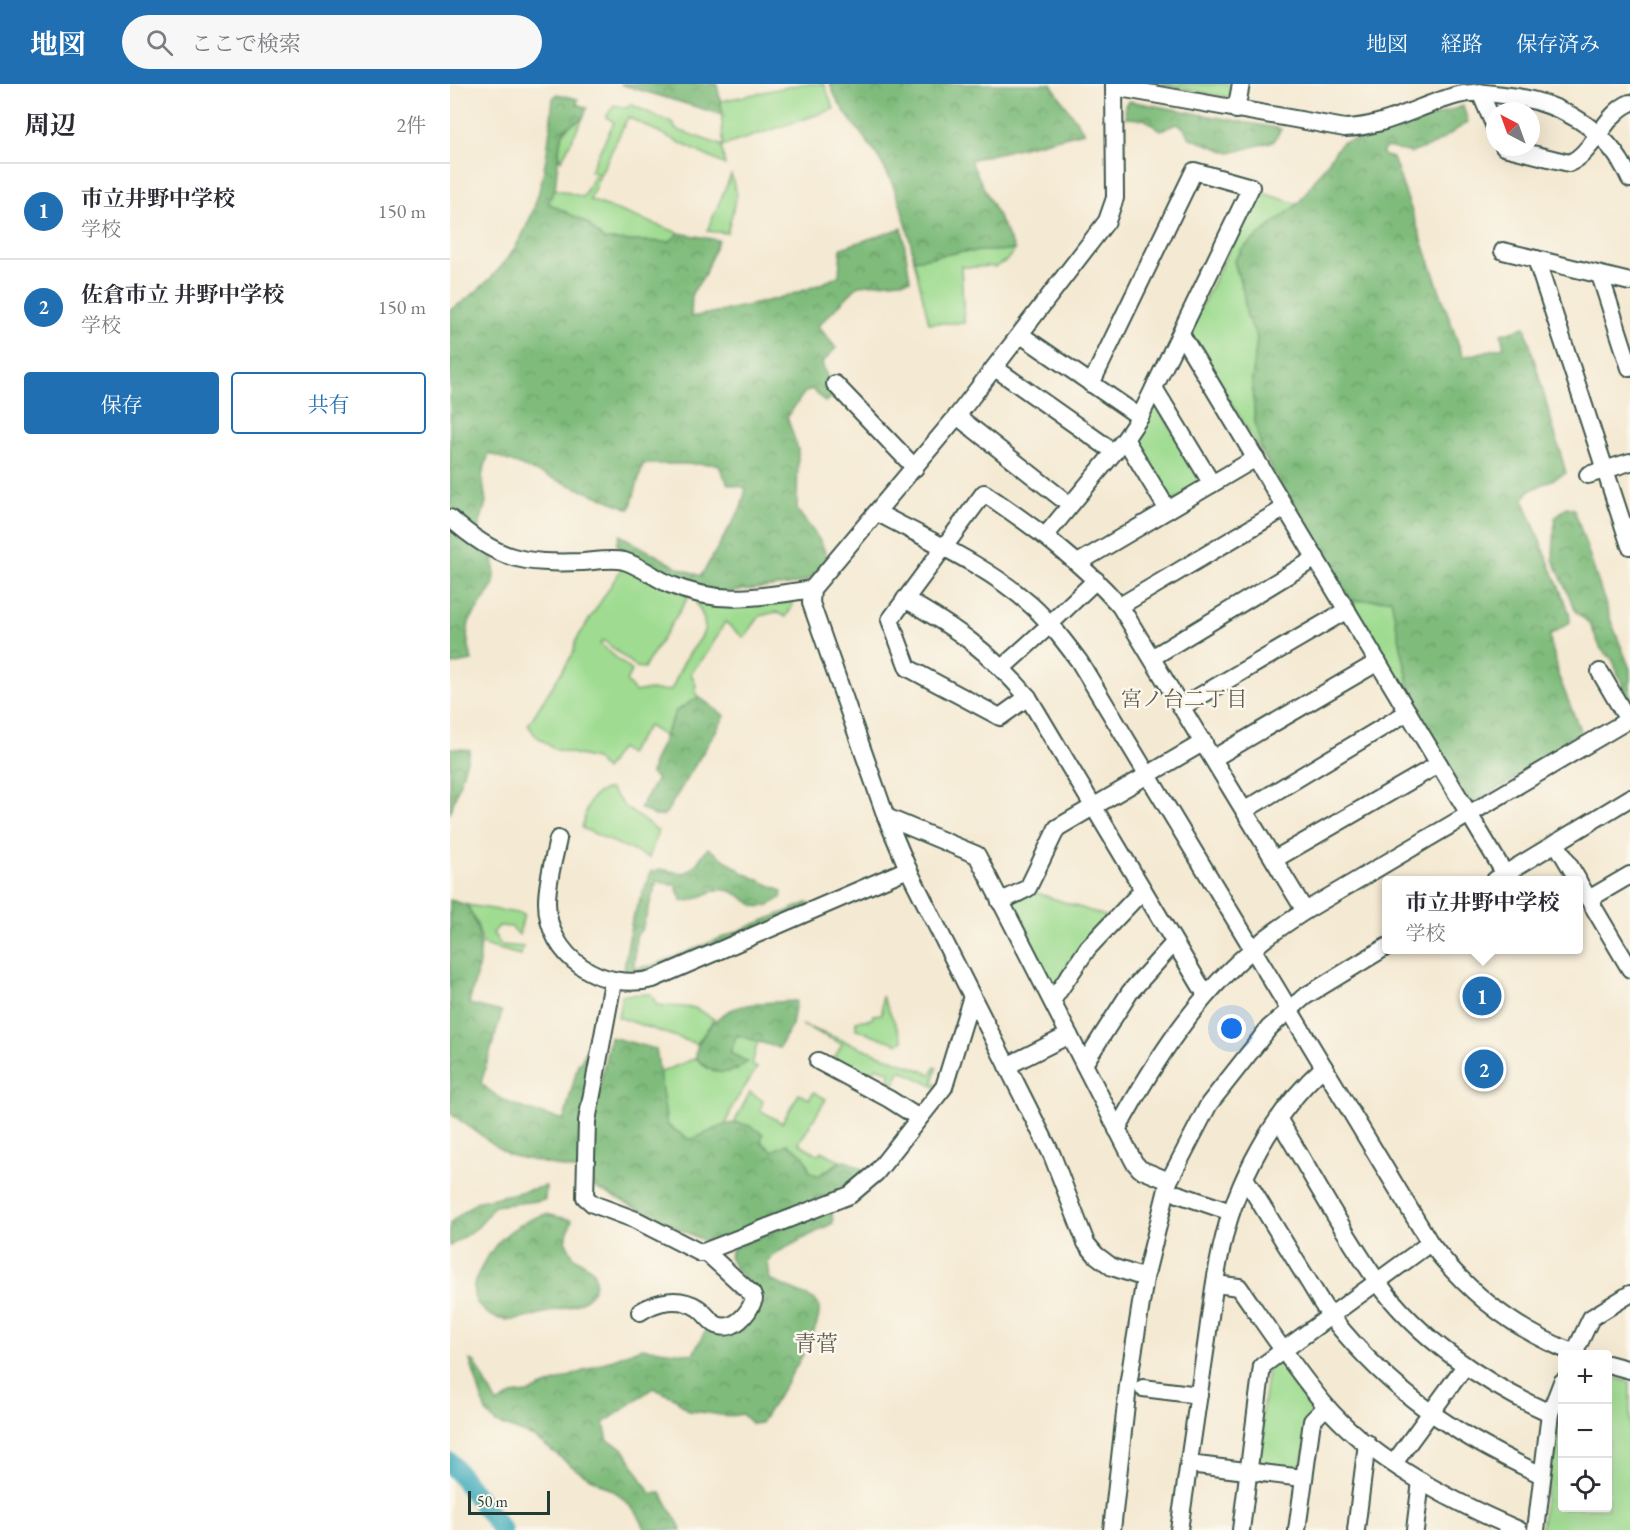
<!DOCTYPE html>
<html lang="ja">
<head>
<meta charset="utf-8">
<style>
  :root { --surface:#fff; --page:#f7f7f7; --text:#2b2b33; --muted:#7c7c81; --line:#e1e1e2; --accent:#1f6fb2 }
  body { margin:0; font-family:"EB Garamond","Noto Serif JP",serif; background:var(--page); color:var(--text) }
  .controls { position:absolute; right:18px; bottom:18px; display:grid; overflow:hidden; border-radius:6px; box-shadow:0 6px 24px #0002 }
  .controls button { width:54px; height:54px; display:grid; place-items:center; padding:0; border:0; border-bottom:2px solid var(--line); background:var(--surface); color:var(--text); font:30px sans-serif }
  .compass { position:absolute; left:1036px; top:18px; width:54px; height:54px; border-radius:50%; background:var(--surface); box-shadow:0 6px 24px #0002; rotate:319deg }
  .scale { position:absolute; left:18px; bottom:15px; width:82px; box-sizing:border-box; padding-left:6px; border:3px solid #1f3d34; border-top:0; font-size:16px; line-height:21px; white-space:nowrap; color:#1f3d34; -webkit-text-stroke:4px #fbf7ec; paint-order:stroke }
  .you { position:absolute; left:782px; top:945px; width:21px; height:21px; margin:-15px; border:4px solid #fff; border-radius:50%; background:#1a73e8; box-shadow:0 0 0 9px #1a73e833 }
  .badge { display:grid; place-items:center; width:39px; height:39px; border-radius:50%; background:var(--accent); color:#fff; font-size:20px; font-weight:700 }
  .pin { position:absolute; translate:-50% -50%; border:3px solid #fff; box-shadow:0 2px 6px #0006 }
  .popup { position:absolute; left:932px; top:792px; width:201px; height:78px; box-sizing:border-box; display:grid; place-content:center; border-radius:6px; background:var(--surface); filter:drop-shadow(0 2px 4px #0005); font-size:20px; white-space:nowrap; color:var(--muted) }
  .popup b { font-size:22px; color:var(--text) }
  .popup::after { content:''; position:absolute; left:50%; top:100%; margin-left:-12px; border:12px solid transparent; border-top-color:var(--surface) }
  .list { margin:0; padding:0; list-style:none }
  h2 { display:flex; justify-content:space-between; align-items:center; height:78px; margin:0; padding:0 24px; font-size:26px }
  h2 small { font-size:20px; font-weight:400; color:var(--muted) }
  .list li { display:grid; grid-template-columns:39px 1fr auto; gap:18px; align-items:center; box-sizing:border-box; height:96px; padding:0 24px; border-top:2px solid var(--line) }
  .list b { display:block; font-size:22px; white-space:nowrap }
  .list p { margin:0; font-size:20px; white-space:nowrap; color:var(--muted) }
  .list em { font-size:20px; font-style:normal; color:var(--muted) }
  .actions { display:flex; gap:12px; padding:18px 24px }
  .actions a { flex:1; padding:14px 0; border:2px solid var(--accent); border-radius:6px; text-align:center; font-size:21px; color:var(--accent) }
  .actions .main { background:var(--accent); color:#fff }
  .icon { flex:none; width:33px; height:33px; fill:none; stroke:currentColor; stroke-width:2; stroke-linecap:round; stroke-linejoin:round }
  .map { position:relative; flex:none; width:1180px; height:1446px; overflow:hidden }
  header { display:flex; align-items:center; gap:36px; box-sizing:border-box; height:84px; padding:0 30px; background:var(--accent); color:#fff }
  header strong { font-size:28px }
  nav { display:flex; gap:33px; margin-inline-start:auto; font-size:21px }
  .search { width:420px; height:54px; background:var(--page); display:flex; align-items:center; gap:15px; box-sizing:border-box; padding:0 21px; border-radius:33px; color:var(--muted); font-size:22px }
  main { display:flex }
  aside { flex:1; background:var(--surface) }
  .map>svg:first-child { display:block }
</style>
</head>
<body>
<header>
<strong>地図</strong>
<div class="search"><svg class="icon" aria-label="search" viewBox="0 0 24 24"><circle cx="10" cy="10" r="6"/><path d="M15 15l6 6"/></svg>ここで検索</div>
<nav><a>地図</a><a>経路</a><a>保存済み</a></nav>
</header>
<main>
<aside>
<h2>周辺<small>2件</small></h2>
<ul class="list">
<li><span class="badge">1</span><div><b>市立井野中学校</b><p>学校</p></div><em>150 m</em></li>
<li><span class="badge">2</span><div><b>佐倉市立 井野中学校</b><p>学校</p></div><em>150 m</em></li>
</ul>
<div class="actions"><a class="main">保存</a><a>共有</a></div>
</aside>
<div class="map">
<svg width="1180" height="1446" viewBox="0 0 1180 1446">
  <defs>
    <pattern id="forest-crowns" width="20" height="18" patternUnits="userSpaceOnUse" patternTransform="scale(1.5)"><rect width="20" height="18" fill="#7fbc7b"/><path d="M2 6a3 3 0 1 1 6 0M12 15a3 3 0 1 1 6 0" fill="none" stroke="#679a66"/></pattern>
  </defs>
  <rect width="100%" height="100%" fill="#fbf7ec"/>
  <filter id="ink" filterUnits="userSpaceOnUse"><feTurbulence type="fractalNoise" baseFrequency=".0167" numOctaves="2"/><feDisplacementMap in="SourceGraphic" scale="12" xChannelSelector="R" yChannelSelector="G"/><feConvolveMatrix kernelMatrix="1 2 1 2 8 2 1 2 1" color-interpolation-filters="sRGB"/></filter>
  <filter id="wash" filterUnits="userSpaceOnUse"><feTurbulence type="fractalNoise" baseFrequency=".008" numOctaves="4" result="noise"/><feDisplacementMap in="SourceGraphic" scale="24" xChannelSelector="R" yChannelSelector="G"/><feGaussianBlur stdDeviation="1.35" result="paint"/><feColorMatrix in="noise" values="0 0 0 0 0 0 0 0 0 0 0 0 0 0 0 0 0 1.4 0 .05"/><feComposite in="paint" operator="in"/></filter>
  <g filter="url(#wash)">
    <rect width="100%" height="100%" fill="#f4e9d2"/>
    <g fill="#9fdc91" stroke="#5f8c62" stroke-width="1.5">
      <polygon points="351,0 374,0 384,25 273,62 271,17"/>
      <polygon points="708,0 786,0 785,9 777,13"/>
      <polygon points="180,20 224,40 225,45 271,61 275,81 178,33 150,91 140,87 164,38 156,33 164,21 177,24"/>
      <path d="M 133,34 L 111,77 L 110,76 C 107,55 113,42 133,34 Z"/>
      <polygon points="281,91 287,111 277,149 257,147"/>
      <polygon points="144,92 149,94 140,116 229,149 220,158 154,156 137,139 98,119 105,105 133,113"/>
      <polygon points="812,109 848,120 792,165 784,177 793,207 797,233 808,253 802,297 805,339 813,371 738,250 806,110"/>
      <path d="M 565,166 L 556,177 L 545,183 C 534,180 523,186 511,182 L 514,239 L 479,239 L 464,176 L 510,168 Z"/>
      <polygon points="707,320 752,399 722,418 683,355 691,346 703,322"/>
      <path d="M 174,481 L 239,512 L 194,584 L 186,583 L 153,556 L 150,560 L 182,587 L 176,597 L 185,608 C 197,604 208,608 221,606 C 226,597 229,586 235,576 C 249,553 265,549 246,519 L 248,515 L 339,515 L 343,521 L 336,533 L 326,528 L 310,532 L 294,554 L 275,538 L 258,568 L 241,589 L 246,601 L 245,608 L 249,613 L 226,627 L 214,652 L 198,642 L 178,670 L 170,664 L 155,686 L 145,675 L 104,665 L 85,651 L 78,641 L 124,568 L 125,558 Z"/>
      <polygon points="941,515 965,629 901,517"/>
      <path d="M 160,705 L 175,723 L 208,747 L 199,774 L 132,744 C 137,724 138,708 160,705 Z"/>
      <polygon points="581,807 658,833 606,903 599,902 559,825 561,818"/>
      <polygon points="17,821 74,830 69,851 62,843 49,842 43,849 51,861 73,863 71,871 33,861 27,840"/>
      <polygon points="201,910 207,921 245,924 264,935 247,960 168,933 172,911"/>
      <polygon points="432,912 453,956 448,960 406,945 406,937 422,935 423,931 432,930"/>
      <polygon points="352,941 481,990 485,983 487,984 483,998 490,1001 487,1004 451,986 444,1000 439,996 440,988 426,983 423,988 419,987 413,997 381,980 392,960"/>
      <path d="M 286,951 L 308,956 L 302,981 L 307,984 L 283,1021 L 275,1042 L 240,1056 L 217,1041 L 209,989 L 246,974 C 262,991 266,989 288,986 L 279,969 Z"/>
      <polygon points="300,1008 313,1017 310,1026 332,1039 349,1010 359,1015 364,1008 376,1015 349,1059 368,1071 372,1067 390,1077 368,1092 359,1087 358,1079 322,1067 285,1037"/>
      <polygon points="829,1277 835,1279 867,1317 850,1385 808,1384 805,1379 818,1285"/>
      <polygon points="1158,1292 1180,1298 1180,1446 1091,1446 1106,1329 1112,1315 1112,1424 1158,1424"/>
    </g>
    <g fill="url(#forest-crowns)" stroke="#4f7c58" stroke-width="1.5">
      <polygon points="170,0 267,0 273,31"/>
      <path d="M 380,0 L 601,0 L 634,48 L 520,76 L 565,166 L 510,168 L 464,176 C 457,137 447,100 424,67 C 409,45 389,26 380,0 Z"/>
      <path d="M 107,10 L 128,15 L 127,20 L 137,24 L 133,34 L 115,44 L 110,57 L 105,105 L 98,119 L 137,139 L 154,156 L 219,158 L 229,149 L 268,156 L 254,192 L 242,209 L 241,233 C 292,223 341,215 389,192 L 391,164 L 452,144 L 460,196 L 409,201 L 368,242 L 386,264 L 372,279 L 384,312 L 375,318 L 362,305 L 354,309 L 337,333 L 348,365 L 347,426 C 359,443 375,457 377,478 L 360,495 L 346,500 L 262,510 L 176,472 L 167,460 L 170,451 L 227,483 L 251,492 L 291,424 L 296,404 L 278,400 L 268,380 L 193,380 L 180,425 L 39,369 L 32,392 L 36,418 L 27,450 L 0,429 L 0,226 C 83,175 95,106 103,14 Z"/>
      <polygon points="679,17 831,45 824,57 780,69 740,54 733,43 727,40 711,46 694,35 676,34 675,21"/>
      <path d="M 1013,22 L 1018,38 L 985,60 L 961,69 L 937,63 L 932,68 L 935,72 L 943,74 L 1013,273 L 1054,263 L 1051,250 L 1075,243 L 1116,389 L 1079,407 L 1073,415 L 1119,528 L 1120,538 L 1100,551 C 1100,565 1108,576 1108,591 L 1134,656 L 1021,720 L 965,629 L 941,515 L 901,517 L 813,371 L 805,339 L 802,297 L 807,253 L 797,233 L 793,207 L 784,177 L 792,165 L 848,120 L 892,58 L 931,51 Z"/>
      <polygon points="1116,423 1124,425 1161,537 1180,585 1180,617 1176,619 1168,606 1173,602 1162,575 1151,565 1140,540 1126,528 1103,475 1105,434"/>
      <polygon points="0,439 43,471 45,494 43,502 19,538 17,552 22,577 0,581"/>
      <polygon points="249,613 275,632 216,729 212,732 205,732 190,724 207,695 201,690 203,679 226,627"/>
      <polygon points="0,664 20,666 0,730"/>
      <path d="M 258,764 L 294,789 L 332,807 L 331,814 C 300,836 299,809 276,806 C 260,803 248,819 232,817 L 225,801 L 207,797 L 192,845 L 186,852 L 184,884 L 202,882 L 357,819 L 362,821 L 201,889 L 181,893 L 174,885 L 182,836 L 201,788 C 217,780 226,794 239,787 C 248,781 251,771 258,764 Z"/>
      <path d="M 0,816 L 17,821 C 39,862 29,878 19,920 L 52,928 L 31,999 C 53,1022 84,1027 114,1036 L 128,980 L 132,976 L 144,944 L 148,945 L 130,1087 L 59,1071 L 0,1029 Z"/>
      <path d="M 346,917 L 342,941 L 329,964 L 287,951 L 280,969 L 298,978 C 278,993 263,992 246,974 C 245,961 251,955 258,945 C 280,915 312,920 346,917 Z"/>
      <path d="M 160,953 L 206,965 L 217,1041 L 240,1056 C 271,1044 284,1028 313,1050 L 311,1057 L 322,1067 L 337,1060 C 350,1067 357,1072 359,1087 L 367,1092 C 398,1079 384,1068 419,1089 L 410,1098 L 266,1157 L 254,1157 L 146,1104 L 141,1100 L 142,1039 Z"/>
      <polygon points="96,1102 95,1116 44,1122 28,1143 0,1162 0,1139 26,1118"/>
      <path d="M 381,1122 L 383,1139 L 326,1169 L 318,1178 L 320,1196 L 364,1215 C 367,1219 370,1222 369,1228 C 369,1252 325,1316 311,1339 L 302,1340 L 292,1330 C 274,1335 257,1327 238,1327 L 225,1314 L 203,1304 L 154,1339 L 158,1357 L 173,1364 L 200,1409 L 211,1409 L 232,1446 L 196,1446 L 187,1429 L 167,1409 L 127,1386 L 84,1353 L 46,1339 L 36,1328 L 20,1276 L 25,1278 L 47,1320 L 62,1311 L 78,1309 L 191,1264 L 243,1270 L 257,1244 L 294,1246 L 310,1221 L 317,1218 L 286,1186 L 279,1173 L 282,1165 Z"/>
      <path d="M 96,1130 L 122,1136 L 115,1156 L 123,1172 L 143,1186 C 146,1194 146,1205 140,1211 C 129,1223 112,1224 98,1228 C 87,1230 73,1236 62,1236 C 43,1237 20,1223 24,1201 C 26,1192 31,1184 36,1176 C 48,1153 70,1137 96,1130 Z"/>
    </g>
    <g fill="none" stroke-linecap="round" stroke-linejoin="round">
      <polyline stroke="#3ba9ba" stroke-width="20" points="0,1378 52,1446"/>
    </g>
  </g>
  <g filter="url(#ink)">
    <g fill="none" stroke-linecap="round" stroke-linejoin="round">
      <g stroke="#3f574c" stroke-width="20">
        <g id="minor">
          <polyline points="664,0 665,114 657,137 507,332 362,505 361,519 436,733 458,785 602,1071 636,1159 646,1171 662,1183 695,1194"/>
          <path d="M 664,3 L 895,44 C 936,43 969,21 1008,11 C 1023,7 1038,9 1053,11 C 1108,17 1157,43 1180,95"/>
          <polyline points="1030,8 1045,43"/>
          <polyline points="786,26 791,0"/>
          <path d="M 1054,63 L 1119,79 C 1142,71 1155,29 1180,19"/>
          <polyline points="1053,167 1180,198"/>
          <polyline points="1086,175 1180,462"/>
          <polyline points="1150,191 1180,284"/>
          <polyline points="731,250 1055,790"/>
          <polyline points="571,251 690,333"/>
          <polyline points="545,284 654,361"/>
          <polyline points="385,300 465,384"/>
          <polyline points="704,304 762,400"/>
          <polyline points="507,332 611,414"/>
          <polyline points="675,355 718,426"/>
          <polyline points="1138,391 1180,378"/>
          <path d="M 428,429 C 480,457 536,481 581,521 C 599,537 614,557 629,577 L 980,1159 C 1018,1209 1068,1248 1127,1270"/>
          <path d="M 0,434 C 47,476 72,480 133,478 C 145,477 163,474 174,477 C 190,482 204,493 219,500 C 269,522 309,513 362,505"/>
          <polyline points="596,451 675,355 690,333 801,103 744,87 641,300"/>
          <polyline points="628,479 806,374"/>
          <path d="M 455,515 C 509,546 537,566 578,613 L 756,911"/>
          <polyline points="670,522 835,424"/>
          <polyline points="605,535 646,496"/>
          <polyline points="703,573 866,474"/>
          <polyline points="552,584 593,547"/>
          <polyline points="1150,588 1178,636"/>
          <path d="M 578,613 L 550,633 L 458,584 L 440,536 L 534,409 C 587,445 628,475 670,522 L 855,827"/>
          <polyline points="733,622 897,526"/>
          <polyline points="764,674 928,578"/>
          <polyline points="795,726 958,628"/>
          <polyline points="436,733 527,771 684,1078 690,1085 719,1097"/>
          <path d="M 108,755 C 104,775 97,797 97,818 C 97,874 153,908 203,895 L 458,785"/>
          <polyline points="1106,759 1128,796"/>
          <polyline points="825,775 989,680"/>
          <polyline points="1045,796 1180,714"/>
          <polyline points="1128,797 1180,885"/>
          <polyline points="1139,815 1180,791"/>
          <polyline points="550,818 578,804 607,744 754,658"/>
          <polyline points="163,898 137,1037 135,1113 143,1120 186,1136 251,1169 400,1111 426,1089 494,1003 522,912"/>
          <polyline points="602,917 638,864 693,806"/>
          <polyline points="368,977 439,1015 469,1034"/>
          <polyline points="634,980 680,908 724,859"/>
          <polyline points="557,982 619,951"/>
          <path d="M 829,1036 C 861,1089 891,1146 927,1197 C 966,1253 1038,1302 1100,1329"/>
          <path d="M 667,1046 C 705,976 748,909 810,859 C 824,847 840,837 855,827 L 1180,635"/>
          <path d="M 795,1094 C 814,1125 833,1156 852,1187 C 862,1202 871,1220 882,1234 C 942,1309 1005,1351 1092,1391"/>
          <polyline points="728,1110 781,1128"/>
          <path d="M 765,1200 L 789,1203 C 817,1243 844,1284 875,1321 C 923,1377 1003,1418 1069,1446"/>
          <path d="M 190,1228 C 207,1217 229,1212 248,1224 C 254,1228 259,1236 265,1240 C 283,1250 299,1229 304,1215 L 302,1210 L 256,1168"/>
          <polyline points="1124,1270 1141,1234 1180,1210"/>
          <polyline points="1158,1280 1180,1286"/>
          <polyline points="693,1304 749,1311"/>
          <polyline points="944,1379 1015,1282"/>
          <polyline points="739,1380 853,1394"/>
          <polyline points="662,1446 678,1302 695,1194 719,1097 759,1020 819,944 854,913 936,863"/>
          <path d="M 729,1446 C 737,1389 746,1332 754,1275 C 760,1237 763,1199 772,1162 C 786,1097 824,1027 874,983"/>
          <polyline points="791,1446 812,1282 980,1159"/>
          <polyline points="847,1446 862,1337 876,1323"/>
          <polyline points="906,1446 917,1359"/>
          <polyline points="965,1446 971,1397"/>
          <polyline points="1086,1446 1100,1329 1112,1298"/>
        </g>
      </g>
      <use href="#minor" stroke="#fff" stroke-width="16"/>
    </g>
  </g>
  <g text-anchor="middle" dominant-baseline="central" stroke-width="5" stroke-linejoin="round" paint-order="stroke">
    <g font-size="21" fill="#605d4f" stroke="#fbf7ec">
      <text x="734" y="614">宮ノ台二丁目</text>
    </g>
    <g font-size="22" fill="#605d4f" stroke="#fbf7ec">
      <text x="366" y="1259">青菅</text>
    </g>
  </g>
</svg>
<div class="controls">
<button>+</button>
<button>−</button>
<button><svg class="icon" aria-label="locate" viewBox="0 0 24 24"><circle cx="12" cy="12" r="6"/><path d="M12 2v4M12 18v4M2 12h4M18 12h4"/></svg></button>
</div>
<svg class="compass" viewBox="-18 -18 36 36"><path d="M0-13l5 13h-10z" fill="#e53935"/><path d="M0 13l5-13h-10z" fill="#7c7c81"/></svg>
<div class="scale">50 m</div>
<div class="you"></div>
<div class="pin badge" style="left:1032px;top:912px">1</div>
<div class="popup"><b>市立井野中学校</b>学校</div>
<div class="pin badge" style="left:1034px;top:985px">2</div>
</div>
</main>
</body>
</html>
